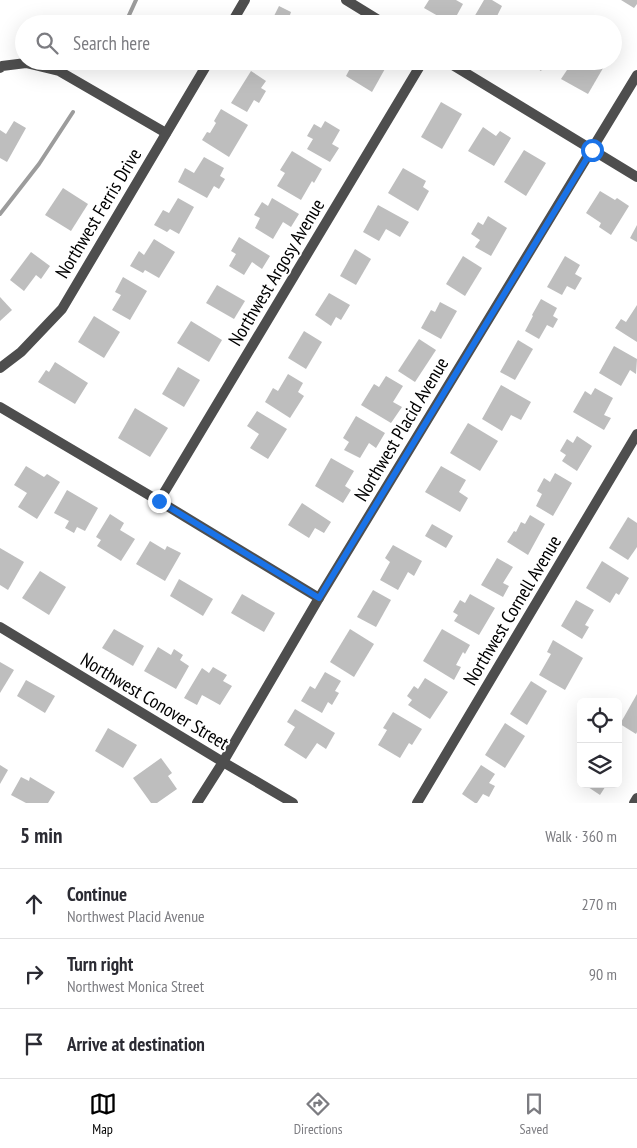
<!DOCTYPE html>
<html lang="en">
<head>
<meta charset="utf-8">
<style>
  :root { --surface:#fff; --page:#f2f2f3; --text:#2b2b33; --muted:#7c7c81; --line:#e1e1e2; --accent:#000 }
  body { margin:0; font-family:"PT Sans Narrow",sans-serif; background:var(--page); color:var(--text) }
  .controls { position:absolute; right:15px; bottom:15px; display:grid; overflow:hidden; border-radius:8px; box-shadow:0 5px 20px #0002 }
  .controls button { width:45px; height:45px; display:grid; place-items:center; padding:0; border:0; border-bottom:1px solid var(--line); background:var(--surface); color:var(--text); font:25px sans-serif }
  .stop { position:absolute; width:15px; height:15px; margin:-11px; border:4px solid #1a73e8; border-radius:50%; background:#fff }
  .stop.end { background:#1a73e8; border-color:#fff; box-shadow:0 1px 5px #0008 }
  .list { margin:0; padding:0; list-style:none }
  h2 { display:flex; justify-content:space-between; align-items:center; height:65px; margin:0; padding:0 20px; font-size:21px }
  h2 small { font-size:16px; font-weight:400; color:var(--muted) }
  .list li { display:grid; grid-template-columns:32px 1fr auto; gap:15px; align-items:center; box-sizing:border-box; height:70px; padding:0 20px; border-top:1px solid var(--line) }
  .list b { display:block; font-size:19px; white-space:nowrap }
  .list p { margin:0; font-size:16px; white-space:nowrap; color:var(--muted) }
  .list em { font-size:16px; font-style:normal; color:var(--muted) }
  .icon { flex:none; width:28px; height:28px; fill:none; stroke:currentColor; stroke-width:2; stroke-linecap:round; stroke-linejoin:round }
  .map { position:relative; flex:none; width:637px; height:803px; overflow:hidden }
  .search { position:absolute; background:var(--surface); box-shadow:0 5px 20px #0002; left:15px; right:15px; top:15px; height:55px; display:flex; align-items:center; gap:12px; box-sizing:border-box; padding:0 18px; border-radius:28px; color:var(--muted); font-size:19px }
  .sheet { height:275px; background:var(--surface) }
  nav { display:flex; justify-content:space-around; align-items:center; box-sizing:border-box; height:70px; border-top:1px solid var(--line); background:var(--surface); font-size:14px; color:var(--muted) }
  nav a { display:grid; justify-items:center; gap:2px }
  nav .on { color:var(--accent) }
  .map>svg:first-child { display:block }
</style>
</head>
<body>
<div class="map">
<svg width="637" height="803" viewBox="0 0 637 803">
  <rect width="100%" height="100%" fill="#fff"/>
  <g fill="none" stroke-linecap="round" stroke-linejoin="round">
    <g stroke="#9c9c9c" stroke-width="4">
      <polyline points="125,24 136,0"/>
      <polyline points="101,65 103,61"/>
      <polyline points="0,214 39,164 73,112"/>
    </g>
  </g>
  <g fill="#bebebe">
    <polygon points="429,0 456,0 463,4 452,24 424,8"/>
    <polygon points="484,0 492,0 502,6 497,16 511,24 470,24"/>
    <polygon points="621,0 637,0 637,4 634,8"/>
    <polygon points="279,6 291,12 289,18 301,24 270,24"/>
    <polygon points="354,61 376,61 386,67 372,92 346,76"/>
    <polygon points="531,61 547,61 541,71 530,64"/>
    <polygon points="573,61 604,61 606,63 588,94 561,79"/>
    <polygon points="251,71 266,81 261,88 266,91 259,103 254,100 247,112 231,103"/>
    <polygon points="441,102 462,114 442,149 421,137"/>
    <polygon points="221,109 248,125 229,157 202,140 207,132 210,133 216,123 214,121"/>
    <polygon points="14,121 26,128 7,162 0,158 0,130 6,134"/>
    <polygon points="325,121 340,130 332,144 339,148 330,162 307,149 313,139 307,136 314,124 321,128"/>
    <polygon points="483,127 496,136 500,131 511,138 494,166 468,151"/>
    <polygon points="524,150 546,163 526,196 504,182"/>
    <polygon points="292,151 322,169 314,183 312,181 301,200 277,186 285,173 280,170"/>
    <polygon points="204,157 224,168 220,176 225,179 219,189 214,186 207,198 178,182 185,168 194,173"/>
    <polygon points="403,168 426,181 423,187 429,191 418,211 388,193"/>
    <polygon points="63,188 88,204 71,231 45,215"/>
    <polygon points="600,191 615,200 617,198 629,206 611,235 599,227 601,223 586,213"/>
    <polygon points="178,198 194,207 179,234 170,229 167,232 154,225 163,210 169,213"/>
    <polygon points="272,198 299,214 291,227 283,222 273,239 255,228 260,218 254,215 262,202 268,206"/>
    <polygon points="378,205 409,222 400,237 386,229 379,241 363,232"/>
    <polygon points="488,216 507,228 491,256 475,247 480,240 471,234 478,222 483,225"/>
    <polygon points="637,225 637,242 630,238"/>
    <polygon points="239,237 270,256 262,269 252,262 244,275 229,266 236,254 231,251"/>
    <polygon points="154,239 175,252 159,278 145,270 143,273 130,266 139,251 144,255"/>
    <polygon points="355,249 371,259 356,285 340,276"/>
    <polygon points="31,252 50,266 41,279 36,275 24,291 10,280"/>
    <polygon points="463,256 482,268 465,296 446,284"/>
    <polygon points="565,256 580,265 575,274 582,278 575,290 567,286 562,295 547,287"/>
    <polygon points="123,277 147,291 130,320 112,310 121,295 115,292"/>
    <polygon points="217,285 245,301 234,319 206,303"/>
    <polygon points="329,293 350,305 341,320 336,317 331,326 315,315"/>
    <polygon points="0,297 12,310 0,321"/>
    <polygon points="541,299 557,308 553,316 558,319 553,328 547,325 539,339 525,331 533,316 532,315"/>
    <polygon points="440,302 457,311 441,339 421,328 431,310 435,312"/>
    <polygon points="637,305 637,342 615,328 621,319 626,322"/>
    <polygon points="94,316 120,332 104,358 78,342"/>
    <polygon points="191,321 222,340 209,362 177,343"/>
    <polygon points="304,331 322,342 306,369 288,358"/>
    <polygon points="419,339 436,350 415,382 398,371"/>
    <polygon points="518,340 533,349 515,380 500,372"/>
    <polygon points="614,346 637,359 636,374 630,370 621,386 599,373"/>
    <polygon points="55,362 88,383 75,404 38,382 46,370 49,372"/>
    <polygon points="178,367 200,380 184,407 162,394"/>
    <polygon points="288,374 303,383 298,392 304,396 290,418 265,402 273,388 278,391"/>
    <polygon points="386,376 403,386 393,402 402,407 391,423 361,405 374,384 379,387"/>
    <polygon points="501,385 531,402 521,420 511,415 502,431 482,419"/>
    <polygon points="595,388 613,398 604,415 611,418 604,430 573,412 585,391 591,395"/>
    <polygon points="135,408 168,428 150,457 118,438"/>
    <polygon points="257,411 287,429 268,459 250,448 259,434 247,426"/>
    <polygon points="356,416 385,433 376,448 369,443 360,458 344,450 349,442 343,438"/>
    <polygon points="468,423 498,441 480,471 450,453"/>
    <polygon points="577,436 592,446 577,471 562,461 566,455 560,451 567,439 573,443"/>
    <polygon points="331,458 354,471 345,486 351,490 343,503 315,486"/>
    <polygon points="26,466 44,477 47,474 60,482 37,519 18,507 27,493 14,485"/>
    <polygon points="441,466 466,480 459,492 468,498 460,512 425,492"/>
    <polygon points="555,473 572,483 553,516 536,506 542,494 537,491 544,478 550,482"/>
    <polygon points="67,490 98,508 85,531 77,527 74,533 65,528 69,521 54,513"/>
    <polygon points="302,503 331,522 324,533 315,528 309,538 288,525"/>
    <polygon points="110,514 124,523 120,530 135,539 121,561 97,546 101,540 96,537"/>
    <polygon points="530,515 545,524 528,555 507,542 514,531 516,532 521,522 525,524"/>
    <polygon points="628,517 637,523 637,547 628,560 609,548"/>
    <polygon points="432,524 453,536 446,548 425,536"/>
    <polygon points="150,541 165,550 167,546 181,553 165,581 136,564"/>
    <polygon points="393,545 422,561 414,576 408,572 398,590 380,580 390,562 385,558"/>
    <polygon points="0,548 24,562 8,590 0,585"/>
    <polygon points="497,558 513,567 503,583 509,586 503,597 481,585"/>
    <polygon points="602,561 629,578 619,595 616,593 610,603 586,588"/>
    <polygon points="40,571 66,587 49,615 22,598"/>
    <polygon points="179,579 213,599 203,616 170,596"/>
    <polygon points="373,590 391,600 376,627 357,617"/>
    <polygon points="242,594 275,613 264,632 231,613"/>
    <polygon points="470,594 495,608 479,635 454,621 458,615 453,612 460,600 465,603"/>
    <polygon points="576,600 594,610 585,625 589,627 582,639 561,626"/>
    <polygon points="114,629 144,646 133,666 102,648"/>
    <polygon points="350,629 374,644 354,677 330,662"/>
    <polygon points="442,629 470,645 465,654 463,652 456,665 461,667 454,680 423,661"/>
    <polygon points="553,640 583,658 565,690 539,675 551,654 547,652"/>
    <polygon points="158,647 171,655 174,649 183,655 180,660 189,666 176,689 144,671"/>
    <polygon points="0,662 14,670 0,693"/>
    <polygon points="213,667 227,675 223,681 232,686 220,705 202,695 197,705 184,698 202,668 209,673"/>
    <polygon points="325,672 341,681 335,691 339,693 332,705 328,702 322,713 301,701 310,686 315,689"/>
    <polygon points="425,678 448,692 430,719 408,705 412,700 407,696 414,686 418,689"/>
    <polygon points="26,680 55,696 45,713 17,696"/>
    <polygon points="531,681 547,691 527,725 510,714"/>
    <polygon points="637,694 637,732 636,734 620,724"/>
    <polygon points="295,709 335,733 326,749 317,743 306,759 284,745 295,727 287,722"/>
    <polygon points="393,712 422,729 412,745 409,743 400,758 378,745 387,730 383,728"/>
    <polygon points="505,723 525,736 505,768 485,755"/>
    <polygon points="108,728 137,745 123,768 95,751"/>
    <polygon points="161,758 172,773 168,776 177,789 157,803 151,803 133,778"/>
    <polygon points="0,765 8,770 0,784"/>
    <polygon points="481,765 495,774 489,783 495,786 489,797 483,794 477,803 475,803 462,794"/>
    <polygon points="21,777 29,781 30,777 55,792 48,803 26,803 11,795"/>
    <polygon points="586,784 607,784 600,795 585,785"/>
  </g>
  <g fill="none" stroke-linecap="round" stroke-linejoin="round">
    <g stroke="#4e4e4e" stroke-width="10">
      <polyline points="346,0 385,24"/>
      <polyline points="231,24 245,0"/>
      <polyline points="446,61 637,177"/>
      <polyline points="0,68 2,66 26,63 59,71 166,133"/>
      <polyline points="0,368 21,352 62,309 209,61"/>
      <polyline points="0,407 159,501 319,598"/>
      <polyline points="159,501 423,61"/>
      <polyline points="0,627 223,762 293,803"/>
      <polyline points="197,803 223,762 319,598 637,75"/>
      <polyline points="417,803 637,434"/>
      <polyline points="634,803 637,798"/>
    </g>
  </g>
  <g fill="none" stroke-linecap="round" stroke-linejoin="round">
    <polyline stroke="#1a73e8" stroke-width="6" points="159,501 319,598 592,150"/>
  </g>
  <g text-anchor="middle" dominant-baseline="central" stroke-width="4" stroke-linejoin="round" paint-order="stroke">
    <g font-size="19" fill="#000" stroke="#fff">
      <text transform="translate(98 213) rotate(-59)">Northwest Ferris Drive</text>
      <text transform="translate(276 272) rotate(-59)">Northwest Argosy Avenue</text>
      <text transform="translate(401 429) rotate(-59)">Northwest Placid Avenue</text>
      <text transform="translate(512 610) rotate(-59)">Northwest Cornell Avenue</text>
      <text transform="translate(155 701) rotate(31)">Northwest Conover Street</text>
    </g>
  </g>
</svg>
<div class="controls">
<button><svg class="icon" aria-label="locate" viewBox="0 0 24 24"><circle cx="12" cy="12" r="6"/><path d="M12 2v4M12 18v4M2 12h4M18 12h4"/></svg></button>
<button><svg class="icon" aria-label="layers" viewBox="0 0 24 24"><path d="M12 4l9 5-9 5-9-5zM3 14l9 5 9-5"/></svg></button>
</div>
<div class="stop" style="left:592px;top:150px"></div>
<div class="stop end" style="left:159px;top:501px"></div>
<div class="search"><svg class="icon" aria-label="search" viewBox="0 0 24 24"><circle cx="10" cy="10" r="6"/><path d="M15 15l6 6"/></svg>Search here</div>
</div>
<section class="sheet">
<h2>5 min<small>Walk · 360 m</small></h2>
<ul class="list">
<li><svg class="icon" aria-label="ahead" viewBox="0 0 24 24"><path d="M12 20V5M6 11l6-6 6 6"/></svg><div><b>Continue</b><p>Northwest Placid Avenue</p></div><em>270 m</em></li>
<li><svg class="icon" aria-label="right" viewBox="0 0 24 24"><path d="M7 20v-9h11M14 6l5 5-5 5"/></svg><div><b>Turn right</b><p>Northwest Monica Street</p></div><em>90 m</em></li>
<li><svg class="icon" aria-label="arrive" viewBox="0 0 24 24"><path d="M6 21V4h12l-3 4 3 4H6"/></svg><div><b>Arrive at destination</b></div></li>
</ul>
</section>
<nav>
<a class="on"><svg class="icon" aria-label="map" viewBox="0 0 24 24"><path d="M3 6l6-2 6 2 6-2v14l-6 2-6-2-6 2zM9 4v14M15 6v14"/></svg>Map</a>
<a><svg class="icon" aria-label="directions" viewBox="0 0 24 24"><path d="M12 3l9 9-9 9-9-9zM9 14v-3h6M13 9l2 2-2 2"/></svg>Directions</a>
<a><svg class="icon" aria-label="saved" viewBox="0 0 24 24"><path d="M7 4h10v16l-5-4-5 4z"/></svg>Saved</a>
</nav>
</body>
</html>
